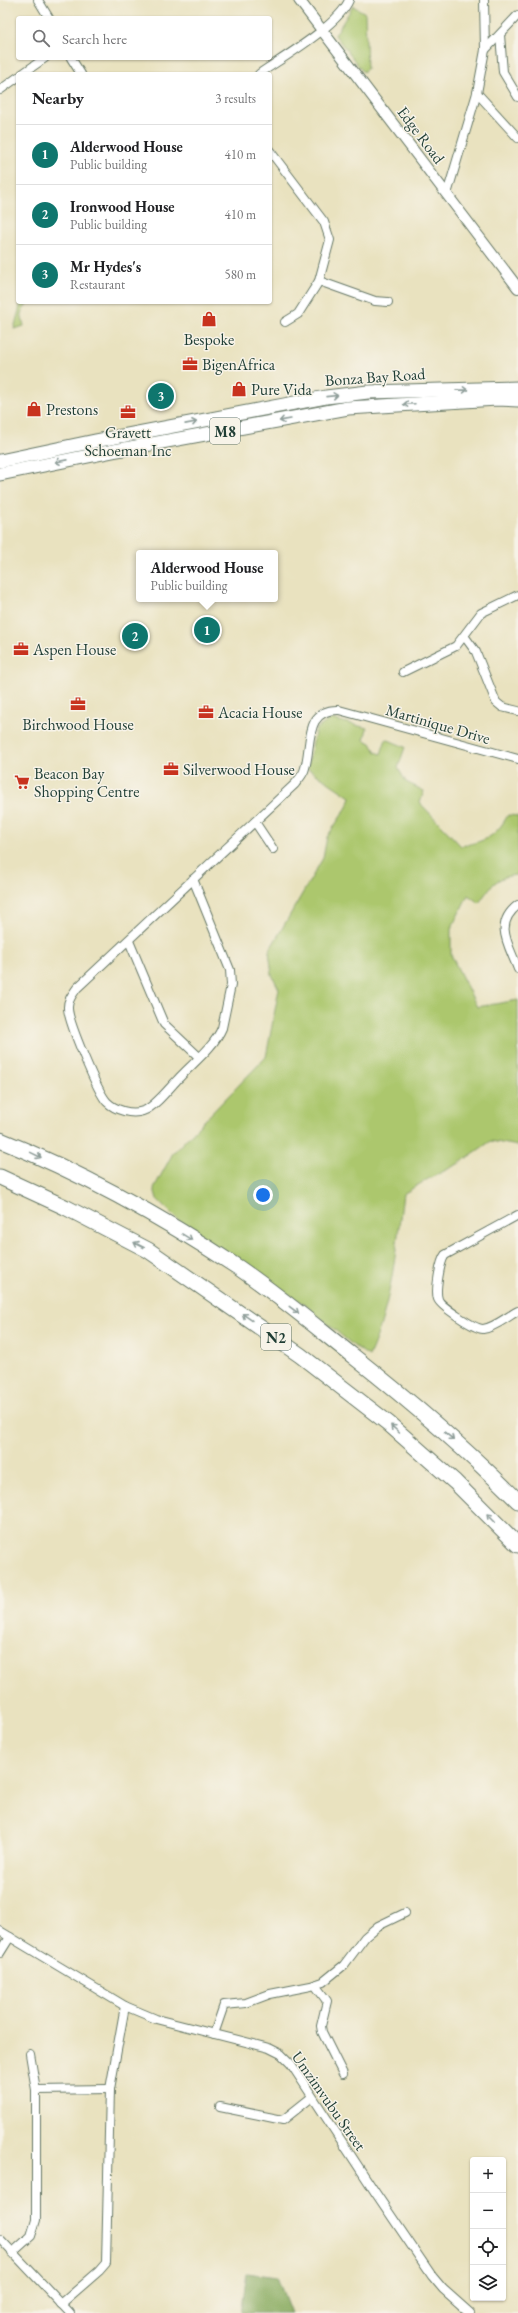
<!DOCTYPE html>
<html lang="en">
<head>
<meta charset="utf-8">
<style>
  :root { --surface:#fff; --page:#f2f2f2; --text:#202124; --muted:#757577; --line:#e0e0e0; --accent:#0f766e }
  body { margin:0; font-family:"EB Garamond",serif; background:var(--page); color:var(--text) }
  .controls { position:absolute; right:12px; bottom:12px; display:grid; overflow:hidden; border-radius:4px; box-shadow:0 1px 3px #0004 }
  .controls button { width:36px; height:36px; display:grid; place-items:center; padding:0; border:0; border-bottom:1px solid var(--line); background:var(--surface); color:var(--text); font:20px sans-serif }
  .you { position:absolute; left:263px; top:1195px; width:14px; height:14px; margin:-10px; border:3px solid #fff; border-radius:50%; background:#1a73e8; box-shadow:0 0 0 6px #1a73e833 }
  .badge { display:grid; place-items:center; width:26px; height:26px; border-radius:50%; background:var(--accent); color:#fff; font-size:13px; font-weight:700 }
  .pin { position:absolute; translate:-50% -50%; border:2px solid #fff; box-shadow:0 1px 4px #0006 }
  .popup { position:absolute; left:136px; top:550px; width:142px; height:52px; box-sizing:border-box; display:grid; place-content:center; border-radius:4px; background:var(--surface); filter:drop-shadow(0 1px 3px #0005); font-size:13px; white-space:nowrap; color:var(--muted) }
  .popup b { font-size:15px; color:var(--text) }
  .popup::after { content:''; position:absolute; left:50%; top:100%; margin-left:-8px; border:8px solid transparent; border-top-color:var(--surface) }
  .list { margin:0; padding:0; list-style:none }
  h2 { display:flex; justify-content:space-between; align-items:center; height:52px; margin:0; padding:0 16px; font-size:17px }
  h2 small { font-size:13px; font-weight:400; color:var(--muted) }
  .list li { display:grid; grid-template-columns:26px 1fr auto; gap:12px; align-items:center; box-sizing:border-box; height:60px; padding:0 16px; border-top:1px solid var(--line) }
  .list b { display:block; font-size:15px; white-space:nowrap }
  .list p { margin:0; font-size:13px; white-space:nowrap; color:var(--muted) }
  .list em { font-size:13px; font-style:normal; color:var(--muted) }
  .icon { flex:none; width:22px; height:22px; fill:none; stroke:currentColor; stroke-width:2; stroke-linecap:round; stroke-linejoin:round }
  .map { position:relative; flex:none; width:518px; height:2313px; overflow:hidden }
  .search { position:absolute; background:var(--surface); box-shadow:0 1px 3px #0004; left:16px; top:16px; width:256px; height:44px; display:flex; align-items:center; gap:10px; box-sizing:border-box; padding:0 14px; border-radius:4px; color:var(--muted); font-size:15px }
  .panel { position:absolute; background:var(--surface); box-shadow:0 1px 3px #0004; left:16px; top:72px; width:256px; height:232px; border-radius:4px }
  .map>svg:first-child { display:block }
</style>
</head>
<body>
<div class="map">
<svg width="518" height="2313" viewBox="0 0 518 2313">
  <rect width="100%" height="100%" fill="#f7f3e8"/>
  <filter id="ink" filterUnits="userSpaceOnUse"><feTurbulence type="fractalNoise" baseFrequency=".025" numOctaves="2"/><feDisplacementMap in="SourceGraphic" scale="8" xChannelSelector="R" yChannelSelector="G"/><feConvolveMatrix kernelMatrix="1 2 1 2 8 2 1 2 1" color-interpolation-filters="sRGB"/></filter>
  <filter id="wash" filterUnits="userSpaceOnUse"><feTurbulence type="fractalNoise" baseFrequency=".012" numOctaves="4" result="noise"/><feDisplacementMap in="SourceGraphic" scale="16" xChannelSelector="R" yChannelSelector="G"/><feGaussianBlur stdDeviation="0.9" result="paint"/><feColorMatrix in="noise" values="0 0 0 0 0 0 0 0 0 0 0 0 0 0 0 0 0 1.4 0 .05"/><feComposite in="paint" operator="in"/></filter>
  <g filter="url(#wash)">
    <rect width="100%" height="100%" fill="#e9e2bf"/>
    <g fill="#acc76d" stroke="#668250">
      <polygon points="353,6 365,13 367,69 363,72 335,35"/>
      <polygon points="21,302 29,302 21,313 24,326 14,329"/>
      <path d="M 331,719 L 367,728 L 364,740 L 371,743 L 376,752 L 381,754 L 386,739 L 405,747 L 398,768 L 406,782 L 424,791 L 420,803 L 461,846 C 485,841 495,838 508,815 L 518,816 L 518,875 C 496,876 491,886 479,903 L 468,895 L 451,929 L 451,955 L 477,1007 L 518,1000 L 518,1146 L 491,1141 L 458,1164 L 428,1179 L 403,1194 C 396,1248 392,1305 369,1356 L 354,1346 L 304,1304 L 186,1228 L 157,1199 L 154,1188 L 173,1153 L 266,1057 L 279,989 L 272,975 L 269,951 L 323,858 L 327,837 L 347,807 L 350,797 L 307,768 L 316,729 Z"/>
    </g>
    <polygon fill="#89ac60" stroke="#54744a" points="247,2273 277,2277 291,2313 241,2313"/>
  </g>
  <g filter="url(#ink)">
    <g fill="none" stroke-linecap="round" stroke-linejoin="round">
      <g stroke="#667765" stroke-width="10">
        <g id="minor">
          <polyline points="38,0 49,18"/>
          <polyline points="500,35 503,72 518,97"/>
          <polyline points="485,50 518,15"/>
          <polyline points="71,58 81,74"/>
          <polyline points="22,74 45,58"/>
          <path d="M 259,74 C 282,58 339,25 349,0"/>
          <polyline points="0,90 18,77"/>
          <polyline points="477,93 518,138"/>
          <polyline points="270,151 324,222 330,240 319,281 298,314 285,322"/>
          <polyline points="447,194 477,93 485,50 484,0"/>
          <polyline points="319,281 375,301 388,302"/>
          <polyline points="465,637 476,652 496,702 502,707 518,711"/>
          <polyline points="403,672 456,646 481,613 518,595"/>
          <polyline points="255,822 273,849"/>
          <path d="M 193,879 L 230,970 L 231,985 L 222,1028 C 214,1047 193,1063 179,1078 C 170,1087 154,1108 143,1111 C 131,1115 115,1110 107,1102 C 98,1093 67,1019 68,1007 C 68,999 73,994 77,988 L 295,784 C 298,780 302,776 304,771 C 313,748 302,709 339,710 L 518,759"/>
          <path d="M 518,905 C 493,924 509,945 518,969"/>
          <polyline points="129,941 164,1024 199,1057"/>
          <path d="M 518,1215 L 445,1255 C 440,1261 435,1291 438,1299 C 440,1306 475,1329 483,1329 C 494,1328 508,1316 518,1311"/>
          <polyline points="0,1931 125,2006 156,2019 269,2048 281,2054 291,2064 375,2192 432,2276 443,2289 470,2313"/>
          <polyline points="0,1953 10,1937"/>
          <polyline points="315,1985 327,2001 321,2026 322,2032 343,2074"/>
          <polyline points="214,2034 224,2005 246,2003 270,1994 311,1986 323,1982 344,1965 365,1937 378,1926 405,1913"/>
          <polyline points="36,2090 110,2089"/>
          <polyline points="220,2107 283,2120 312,2097"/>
          <polyline points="0,2239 70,2313"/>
          <polyline points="12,2253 31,2236 36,2220 36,2090 30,2054"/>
          <polyline points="61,2304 99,2271 106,2263 110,2089 125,2006"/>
        </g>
      </g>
      <g stroke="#667765" stroke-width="12">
        <polyline id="tertiary" points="299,0 518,288"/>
      </g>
      <g stroke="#667765" stroke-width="15">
        <g id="primary">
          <polyline points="0,461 95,441 326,397 368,392 518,388"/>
          <polyline points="0,474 113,451 348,408 497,399 518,400"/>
        </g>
      </g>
      <g stroke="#667765" stroke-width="17">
        <g id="motorway">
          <path d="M 0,1140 C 82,1173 165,1219 239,1268 C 278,1295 315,1326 353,1356 C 410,1401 466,1449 518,1501"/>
          <polyline points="0,1177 67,1208 148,1250 300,1355 388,1423 455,1482 518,1545"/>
        </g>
      </g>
      <use href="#minor" stroke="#fff" stroke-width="8"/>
      <use href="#tertiary" stroke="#fff" stroke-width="10"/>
      <use href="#primary" stroke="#fff" stroke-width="13"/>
      <use href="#motorway" stroke="#fff" stroke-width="15"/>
    </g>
    <defs><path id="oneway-shaft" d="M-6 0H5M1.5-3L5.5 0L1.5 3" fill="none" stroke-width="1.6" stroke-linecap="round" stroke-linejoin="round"/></defs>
    <g stroke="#8f9e9a">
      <use href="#oneway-shaft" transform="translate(462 390) rotate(-2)"/>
      <use href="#oneway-shaft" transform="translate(332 396) rotate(-6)"/>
      <use href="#oneway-shaft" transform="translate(409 404) rotate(177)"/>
      <use href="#oneway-shaft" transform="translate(285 420) rotate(170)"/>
      <use href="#oneway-shaft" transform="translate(191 423) rotate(-11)"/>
      <use href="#oneway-shaft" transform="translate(61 461) rotate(169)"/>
      <use href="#oneway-shaft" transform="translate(36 1155) rotate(26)"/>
      <use href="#oneway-shaft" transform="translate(187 1237) rotate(32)"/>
      <use href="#oneway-shaft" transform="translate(139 1245) rotate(-153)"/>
      <use href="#oneway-shaft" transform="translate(294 1310) rotate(37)"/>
      <use href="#oneway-shaft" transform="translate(247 1317) rotate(-145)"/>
      <use href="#oneway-shaft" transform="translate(395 1429) rotate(-138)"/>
      <use href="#oneway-shaft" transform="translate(449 1436) rotate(40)"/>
      <use href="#oneway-shaft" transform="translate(491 1518) rotate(-135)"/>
    </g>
  </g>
  <defs>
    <g id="shop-bare" transform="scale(1.2)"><path d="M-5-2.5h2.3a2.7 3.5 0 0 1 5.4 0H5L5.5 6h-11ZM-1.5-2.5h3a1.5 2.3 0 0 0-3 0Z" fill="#c8321e" stroke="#f7f3e8" stroke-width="2.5" paint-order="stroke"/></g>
    <g id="office-bare" transform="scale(1.2)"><path d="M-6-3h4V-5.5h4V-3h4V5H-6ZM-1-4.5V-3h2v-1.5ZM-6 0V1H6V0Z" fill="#c8321e" stroke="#f7f3e8" stroke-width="2.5" paint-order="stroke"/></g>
    <g id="supermarket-bare" transform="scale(1.2)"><path d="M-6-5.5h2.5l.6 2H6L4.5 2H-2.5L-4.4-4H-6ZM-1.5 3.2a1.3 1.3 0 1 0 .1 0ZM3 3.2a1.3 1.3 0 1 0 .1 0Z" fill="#c8321e" stroke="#f7f3e8" stroke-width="2.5" paint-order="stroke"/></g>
  </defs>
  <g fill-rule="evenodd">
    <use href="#shop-bare" x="209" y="319"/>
    <use href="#office-bare" x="190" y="364"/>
    <use href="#shop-bare" x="239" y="389"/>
    <use href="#shop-bare" x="34" y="409"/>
    <use href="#office-bare" x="128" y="412"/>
    <use href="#office-bare" x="21" y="649"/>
    <use href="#office-bare" x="78" y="704"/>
    <use href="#office-bare" x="206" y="712"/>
    <use href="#office-bare" x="171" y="769"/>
    <use href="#supermarket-bare" x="22" y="782"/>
  </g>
  <g text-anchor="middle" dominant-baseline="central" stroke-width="3" stroke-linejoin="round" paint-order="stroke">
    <g fill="#f7f3e8" stroke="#60746a" stroke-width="1">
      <rect x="210" y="418" width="30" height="26" rx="3"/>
      <rect x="261" y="1324" width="30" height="26" rx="3"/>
    </g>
    <g font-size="15" font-weight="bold" fill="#1f3d34">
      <text x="225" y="431">M8</text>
      <text x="276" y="1337">N2</text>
    </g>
    <g font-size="16" fill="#1f3d34" stroke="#f7f3e8">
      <text transform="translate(421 135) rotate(53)">Edge Road</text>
      <text transform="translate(375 377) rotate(-4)">Bonza Bay Road</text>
      <text transform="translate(438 724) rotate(16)">Martinique Drive</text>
      <text transform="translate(329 2101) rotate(55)">Umzimvubu Street</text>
    </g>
    <g font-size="16" fill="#1f3d34" stroke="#f7f3e8" text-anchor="start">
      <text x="209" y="339" text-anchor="middle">Bespoke</text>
      <text x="202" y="364">BigenAfrica</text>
      <text x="251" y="389">Pure Vida</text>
      <text x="46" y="409">Prestons</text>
      <text x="128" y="432" text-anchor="middle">Gravett<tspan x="128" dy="18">Schoeman Inc</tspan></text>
      <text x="33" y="649">Aspen House</text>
      <text x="218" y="712">Acacia House</text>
      <text x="78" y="724" text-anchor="middle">Birchwood House</text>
      <text x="183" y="769">Silverwood House</text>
      <text x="34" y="773">Beacon Bay<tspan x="34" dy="18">Shopping Centre</tspan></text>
    </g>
  </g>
</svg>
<div class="controls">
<button>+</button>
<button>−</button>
<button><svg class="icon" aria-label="locate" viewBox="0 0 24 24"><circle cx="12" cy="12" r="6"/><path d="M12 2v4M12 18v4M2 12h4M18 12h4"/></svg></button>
<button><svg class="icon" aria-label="layers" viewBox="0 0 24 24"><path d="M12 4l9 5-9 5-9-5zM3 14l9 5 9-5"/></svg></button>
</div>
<div class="you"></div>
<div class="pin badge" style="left:207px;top:630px">1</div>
<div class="popup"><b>Alderwood House</b>Public building</div>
<div class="pin badge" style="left:135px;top:636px">2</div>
<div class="pin badge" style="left:161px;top:396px">3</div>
<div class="search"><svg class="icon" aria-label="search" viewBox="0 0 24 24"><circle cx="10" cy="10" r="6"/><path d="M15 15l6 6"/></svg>Search here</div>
<section class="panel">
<h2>Nearby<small>3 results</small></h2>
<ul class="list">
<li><span class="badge">1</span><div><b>Alderwood House</b><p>Public building</p></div><em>410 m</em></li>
<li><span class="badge">2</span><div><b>Ironwood House</b><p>Public building</p></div><em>410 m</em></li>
<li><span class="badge">3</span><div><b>Mr Hydes's</b><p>Restaurant</p></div><em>580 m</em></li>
</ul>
</section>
</div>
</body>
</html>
